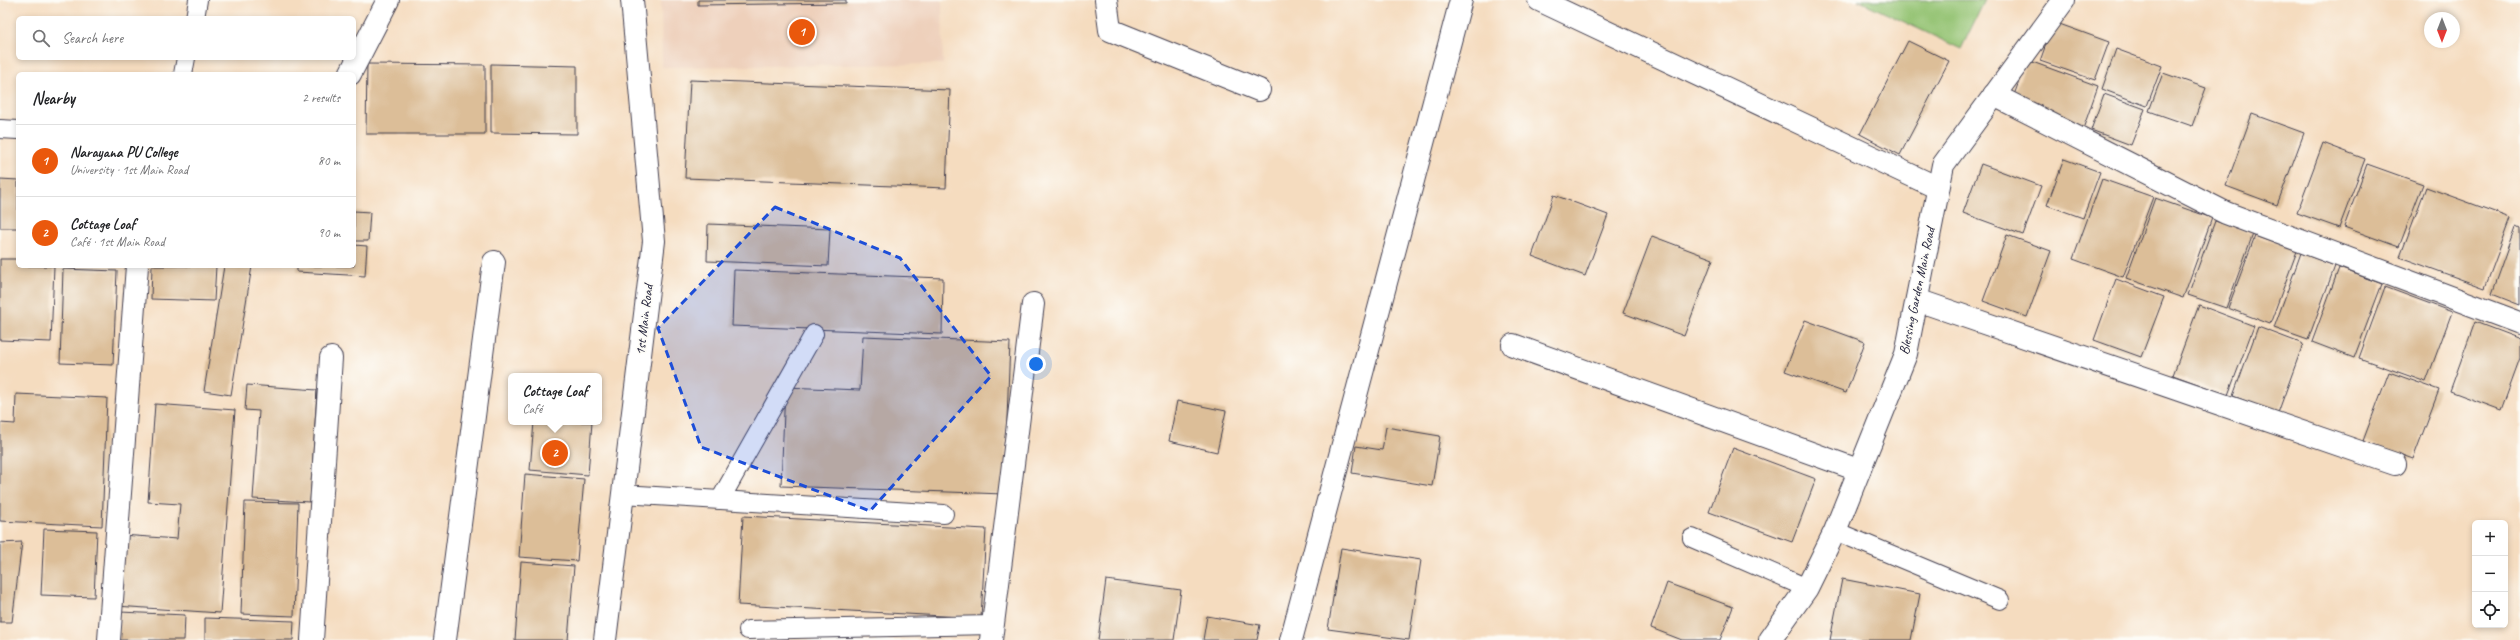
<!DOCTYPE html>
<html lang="en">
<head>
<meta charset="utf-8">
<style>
  :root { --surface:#fff; --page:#f2f2f2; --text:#202124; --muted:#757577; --line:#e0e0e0; --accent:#ea580c }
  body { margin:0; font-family:Caveat,sans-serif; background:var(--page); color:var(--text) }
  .controls { position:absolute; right:12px; bottom:12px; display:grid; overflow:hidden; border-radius:6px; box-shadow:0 2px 6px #0003 }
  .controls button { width:36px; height:36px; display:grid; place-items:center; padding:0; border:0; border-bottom:1px solid var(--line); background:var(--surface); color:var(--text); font:20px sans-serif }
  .compass { position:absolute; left:2424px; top:12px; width:36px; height:36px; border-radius:50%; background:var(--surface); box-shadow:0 2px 6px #0003; rotate:180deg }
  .you { position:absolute; left:1036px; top:364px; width:14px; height:14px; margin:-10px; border:3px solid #fff; border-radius:50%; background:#1a73e8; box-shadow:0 0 0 6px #1a73e833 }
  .badge { display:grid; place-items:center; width:26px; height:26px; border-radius:50%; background:var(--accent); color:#fff; font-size:13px; font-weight:700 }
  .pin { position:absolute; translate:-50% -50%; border:2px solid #fff; box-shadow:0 1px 4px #0006 }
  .popup { position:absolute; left:508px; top:373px; width:94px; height:52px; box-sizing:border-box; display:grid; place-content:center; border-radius:6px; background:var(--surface); filter:drop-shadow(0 1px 3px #0005); font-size:13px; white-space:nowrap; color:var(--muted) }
  .popup b { font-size:15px; color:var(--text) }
  .popup::after { content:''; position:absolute; left:50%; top:100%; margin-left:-8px; border:8px solid transparent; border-top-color:var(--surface) }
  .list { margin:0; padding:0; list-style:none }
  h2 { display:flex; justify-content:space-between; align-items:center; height:52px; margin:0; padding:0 16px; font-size:17px }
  h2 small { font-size:13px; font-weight:400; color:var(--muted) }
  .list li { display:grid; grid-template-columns:26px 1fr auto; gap:12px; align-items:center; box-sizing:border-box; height:72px; padding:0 16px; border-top:1px solid var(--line) }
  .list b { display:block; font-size:15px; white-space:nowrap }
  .list p { margin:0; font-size:13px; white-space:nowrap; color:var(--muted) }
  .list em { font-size:13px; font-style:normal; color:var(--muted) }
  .icon { flex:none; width:22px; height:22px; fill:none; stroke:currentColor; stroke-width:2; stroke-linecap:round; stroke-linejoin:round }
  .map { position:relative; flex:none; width:2520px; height:640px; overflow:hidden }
  .search { position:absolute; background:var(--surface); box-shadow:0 2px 6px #0003; left:16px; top:16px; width:340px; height:44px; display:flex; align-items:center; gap:10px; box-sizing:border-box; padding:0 14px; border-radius:6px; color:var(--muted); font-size:15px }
  .panel { position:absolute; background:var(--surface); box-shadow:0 2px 6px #0003; left:16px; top:72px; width:340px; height:196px; border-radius:6px }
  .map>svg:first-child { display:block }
</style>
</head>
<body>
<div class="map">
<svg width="2520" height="640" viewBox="0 0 2520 640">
  <rect width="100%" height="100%" fill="#fdfcf7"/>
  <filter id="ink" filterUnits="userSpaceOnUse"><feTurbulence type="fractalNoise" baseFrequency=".025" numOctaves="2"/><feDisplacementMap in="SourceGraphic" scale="8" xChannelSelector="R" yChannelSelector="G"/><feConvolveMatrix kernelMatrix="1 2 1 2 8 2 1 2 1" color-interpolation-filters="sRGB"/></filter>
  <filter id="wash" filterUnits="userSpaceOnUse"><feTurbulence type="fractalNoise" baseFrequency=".012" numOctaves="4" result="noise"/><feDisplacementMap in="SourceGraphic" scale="16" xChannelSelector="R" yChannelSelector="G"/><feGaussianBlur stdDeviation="0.9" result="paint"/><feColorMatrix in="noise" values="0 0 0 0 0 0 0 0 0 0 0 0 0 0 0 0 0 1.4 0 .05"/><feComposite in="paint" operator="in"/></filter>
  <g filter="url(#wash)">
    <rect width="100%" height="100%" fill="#f5dcbf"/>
    <polygon fill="#eed0bb" points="661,0 942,0 943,64 662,67"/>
    <polygon fill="#93c271" stroke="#5a7256" points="1858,0 1985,0 1961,49"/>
    <g id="blocks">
      <g fill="#dcbe98">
        <polygon points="698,0 846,0 846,3 698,5"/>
        <polygon points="2054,22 2109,42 2095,80 2040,61"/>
        <polygon points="1908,41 1949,61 1900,155 1860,134"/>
        <polygon points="2116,49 2162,66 2147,106 2102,89"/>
        <polygon points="2027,60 2098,86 2083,129 2011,103"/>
        <polygon points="367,64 485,65 485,134 366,134"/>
        <polygon points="491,64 577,66 577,134 491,133"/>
        <polygon points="2163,73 2206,88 2192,126 2149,111"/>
        <polygon points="690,80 950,90 946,188 685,178"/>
        <polygon points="2104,94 2145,109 2131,145 2091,130"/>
        <polygon points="2252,114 2304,133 2277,205 2226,186"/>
        <polygon points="2323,143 2365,159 2339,228 2297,213"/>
        <polygon points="2064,159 2100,172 2083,218 2047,205"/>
        <polygon points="1981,164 2041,186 2023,235 1963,213"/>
        <polygon points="2367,164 2423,184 2399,247 2344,227"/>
        <polygon points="0,179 18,180 18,228 0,228"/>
        <polygon points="2102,179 2153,197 2123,277 2073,259"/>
        <polygon points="2426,187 2511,218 2485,288 2400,257"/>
        <polygon points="1554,195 1608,215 1585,276 1532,256"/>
        <polygon points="2155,198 2212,218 2183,298 2126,278"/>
        <polygon points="354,211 370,212 368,241 354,241"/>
        <polygon points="2215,221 2253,234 2226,308 2188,295"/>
        <polygon points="708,224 830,229 828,266 707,261"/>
        <polygon points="2516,227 2520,229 2520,305 2492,294"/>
        <polygon points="2007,235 2051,251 2027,317 1983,301"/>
        <polygon points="1652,236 1713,259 1684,336 1623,313"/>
        <polygon points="2255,236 2297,251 2270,324 2228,308"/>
        <polygon points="354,245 367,246 365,276 297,272 297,266 354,266"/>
        <polygon points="2301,253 2335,266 2308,340 2274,328"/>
        <polygon points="0,259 18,259 18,266 54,266 51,342 0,340"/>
        <polygon points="152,266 216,266 214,301 151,299"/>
        <polygon points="224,266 252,266 231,395 204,391"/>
        <polygon points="2339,268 2382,284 2354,358 2312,342"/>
        <polygon points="63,269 117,271 113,365 60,363"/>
        <polygon points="734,270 943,278 942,334 732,326"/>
        <polygon points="2116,279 2164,297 2141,357 2094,340"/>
        <polygon points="2385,287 2452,312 2426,382 2359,358"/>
        <polygon points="2199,305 2254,326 2228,395 2173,375"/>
        <polygon points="1805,320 1865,342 1846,393 1785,371"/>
        <polygon points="2475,322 2520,339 2520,358 2501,410 2450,391"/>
        <polygon points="2258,327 2303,344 2278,413 2233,396"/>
        <polygon points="863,336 1010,342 1004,494 781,486 785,387 860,390"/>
        <polygon points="2389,372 2439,390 2413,459 2363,441"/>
        <polygon points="247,385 317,390 310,502 253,499 259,411 245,410"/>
        <polygon points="16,394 107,398 102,526 0,521 0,423 15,424"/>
        <polygon points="1177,401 1226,411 1217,452 1169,441"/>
        <polygon points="155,404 235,410 220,613 116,606 122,535 177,539 180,504 148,502"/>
        <polygon points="534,422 592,422 588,475 530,470"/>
        <polygon points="1386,427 1440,436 1432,486 1352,473 1356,446 1382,450"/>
        <polygon points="1733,448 1816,479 1792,542 1709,512"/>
        <polygon points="525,474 584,479 577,561 519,557"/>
        <polygon points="245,502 298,503 294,616 241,614"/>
        <polygon points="743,516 986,529 981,618 738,605"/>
        <polygon points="44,529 97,531 94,597 41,595"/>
        <polygon points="22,542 12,622 0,622 0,543"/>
        <polygon points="1341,548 1421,560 1409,640 1328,629"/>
        <polygon points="521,562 574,566 568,640 515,640"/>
        <polygon points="1842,579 1920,594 1911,640 1830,640"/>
        <polygon points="1106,580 1181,590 1174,640 1098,640"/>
        <polygon points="1667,583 1733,607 1720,640 1682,640 1651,628"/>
        <polygon points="120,612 185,615 184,640 119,640"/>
        <polygon points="1207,616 1260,625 1257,640 1203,640"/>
        <polygon points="205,618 294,621 293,640 205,640"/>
      </g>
    </g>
  </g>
  <g filter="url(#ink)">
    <use href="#blocks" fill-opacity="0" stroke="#423e4f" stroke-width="1"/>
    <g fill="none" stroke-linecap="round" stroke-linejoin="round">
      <g stroke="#423e4f" stroke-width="20">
        <g id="lane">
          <polyline points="195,18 198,0"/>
          <polyline points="183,74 186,58"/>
          <polyline points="0,129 18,130"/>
          <polyline points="623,494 944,514"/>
          <polyline points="720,500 814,334"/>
          <polyline points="1835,531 2000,600"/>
          <polyline points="1692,538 1807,588"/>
          <polyline points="748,630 993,625"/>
        </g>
      </g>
      <g stroke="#423e4f" stroke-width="24">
        <g id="street">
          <polyline points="1106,0 1110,30 1259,90"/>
          <polyline points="1539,0 1938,188"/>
          <polyline points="350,74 388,0"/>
          <polyline points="1994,95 2226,213 2520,323"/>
          <polyline points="1917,300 2395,464"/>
          <polyline points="1513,345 1858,470"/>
          <polyline points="109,640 137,266"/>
          <polyline points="312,640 331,358"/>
          <polyline points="445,640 494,262"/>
          <polyline points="605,640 654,241 632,0"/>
          <polyline points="991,640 1033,304"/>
          <polyline points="1291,640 1461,0"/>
        </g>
      </g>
      <g stroke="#423e4f" stroke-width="24">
        <polyline id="secondary" points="1770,640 1807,588 1835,531 1906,354 1943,165 2064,0"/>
      </g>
      <use href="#lane" stroke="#fff" stroke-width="18"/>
      <use href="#street" stroke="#fff" stroke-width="22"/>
      <use href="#secondary" stroke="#fff" stroke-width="22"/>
    </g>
  </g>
  <path fill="#1d4ed8" fill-opacity="0.2" stroke="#1d4ed8" stroke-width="3" stroke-dasharray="8 5" stroke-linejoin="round" d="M 775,207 L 900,258 L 991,376 L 870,511 L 701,447 L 658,328 Z"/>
  <g text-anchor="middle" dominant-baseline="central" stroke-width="3.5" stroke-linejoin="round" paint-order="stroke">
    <g font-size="14" fill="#22223b" stroke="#fdfcf7">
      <text transform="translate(1917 291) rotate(-78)">Blessing Garden Main Road</text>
      <text transform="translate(644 320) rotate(-83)">1st Main Road</text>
    </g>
  </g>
</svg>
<div class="controls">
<button>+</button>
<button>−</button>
<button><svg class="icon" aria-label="locate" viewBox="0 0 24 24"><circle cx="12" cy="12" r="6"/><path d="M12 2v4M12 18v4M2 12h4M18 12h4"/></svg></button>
</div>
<svg class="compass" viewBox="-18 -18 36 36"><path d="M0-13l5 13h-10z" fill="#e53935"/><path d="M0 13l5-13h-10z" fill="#757577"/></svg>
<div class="you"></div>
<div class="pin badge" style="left:802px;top:32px">1</div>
<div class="pin badge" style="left:555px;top:453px">2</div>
<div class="popup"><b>Cottage Loaf</b>Café</div>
<div class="search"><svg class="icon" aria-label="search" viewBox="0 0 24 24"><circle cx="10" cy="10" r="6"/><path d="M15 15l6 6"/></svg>Search here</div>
<section class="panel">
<h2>Nearby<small>2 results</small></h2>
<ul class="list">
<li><span class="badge">1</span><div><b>Narayana PU College</b><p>University · 1st Main Road</p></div><em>80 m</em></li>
<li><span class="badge">2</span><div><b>Cottage Loaf</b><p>Café · 1st Main Road</p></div><em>90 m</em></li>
</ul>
</section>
</div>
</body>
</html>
